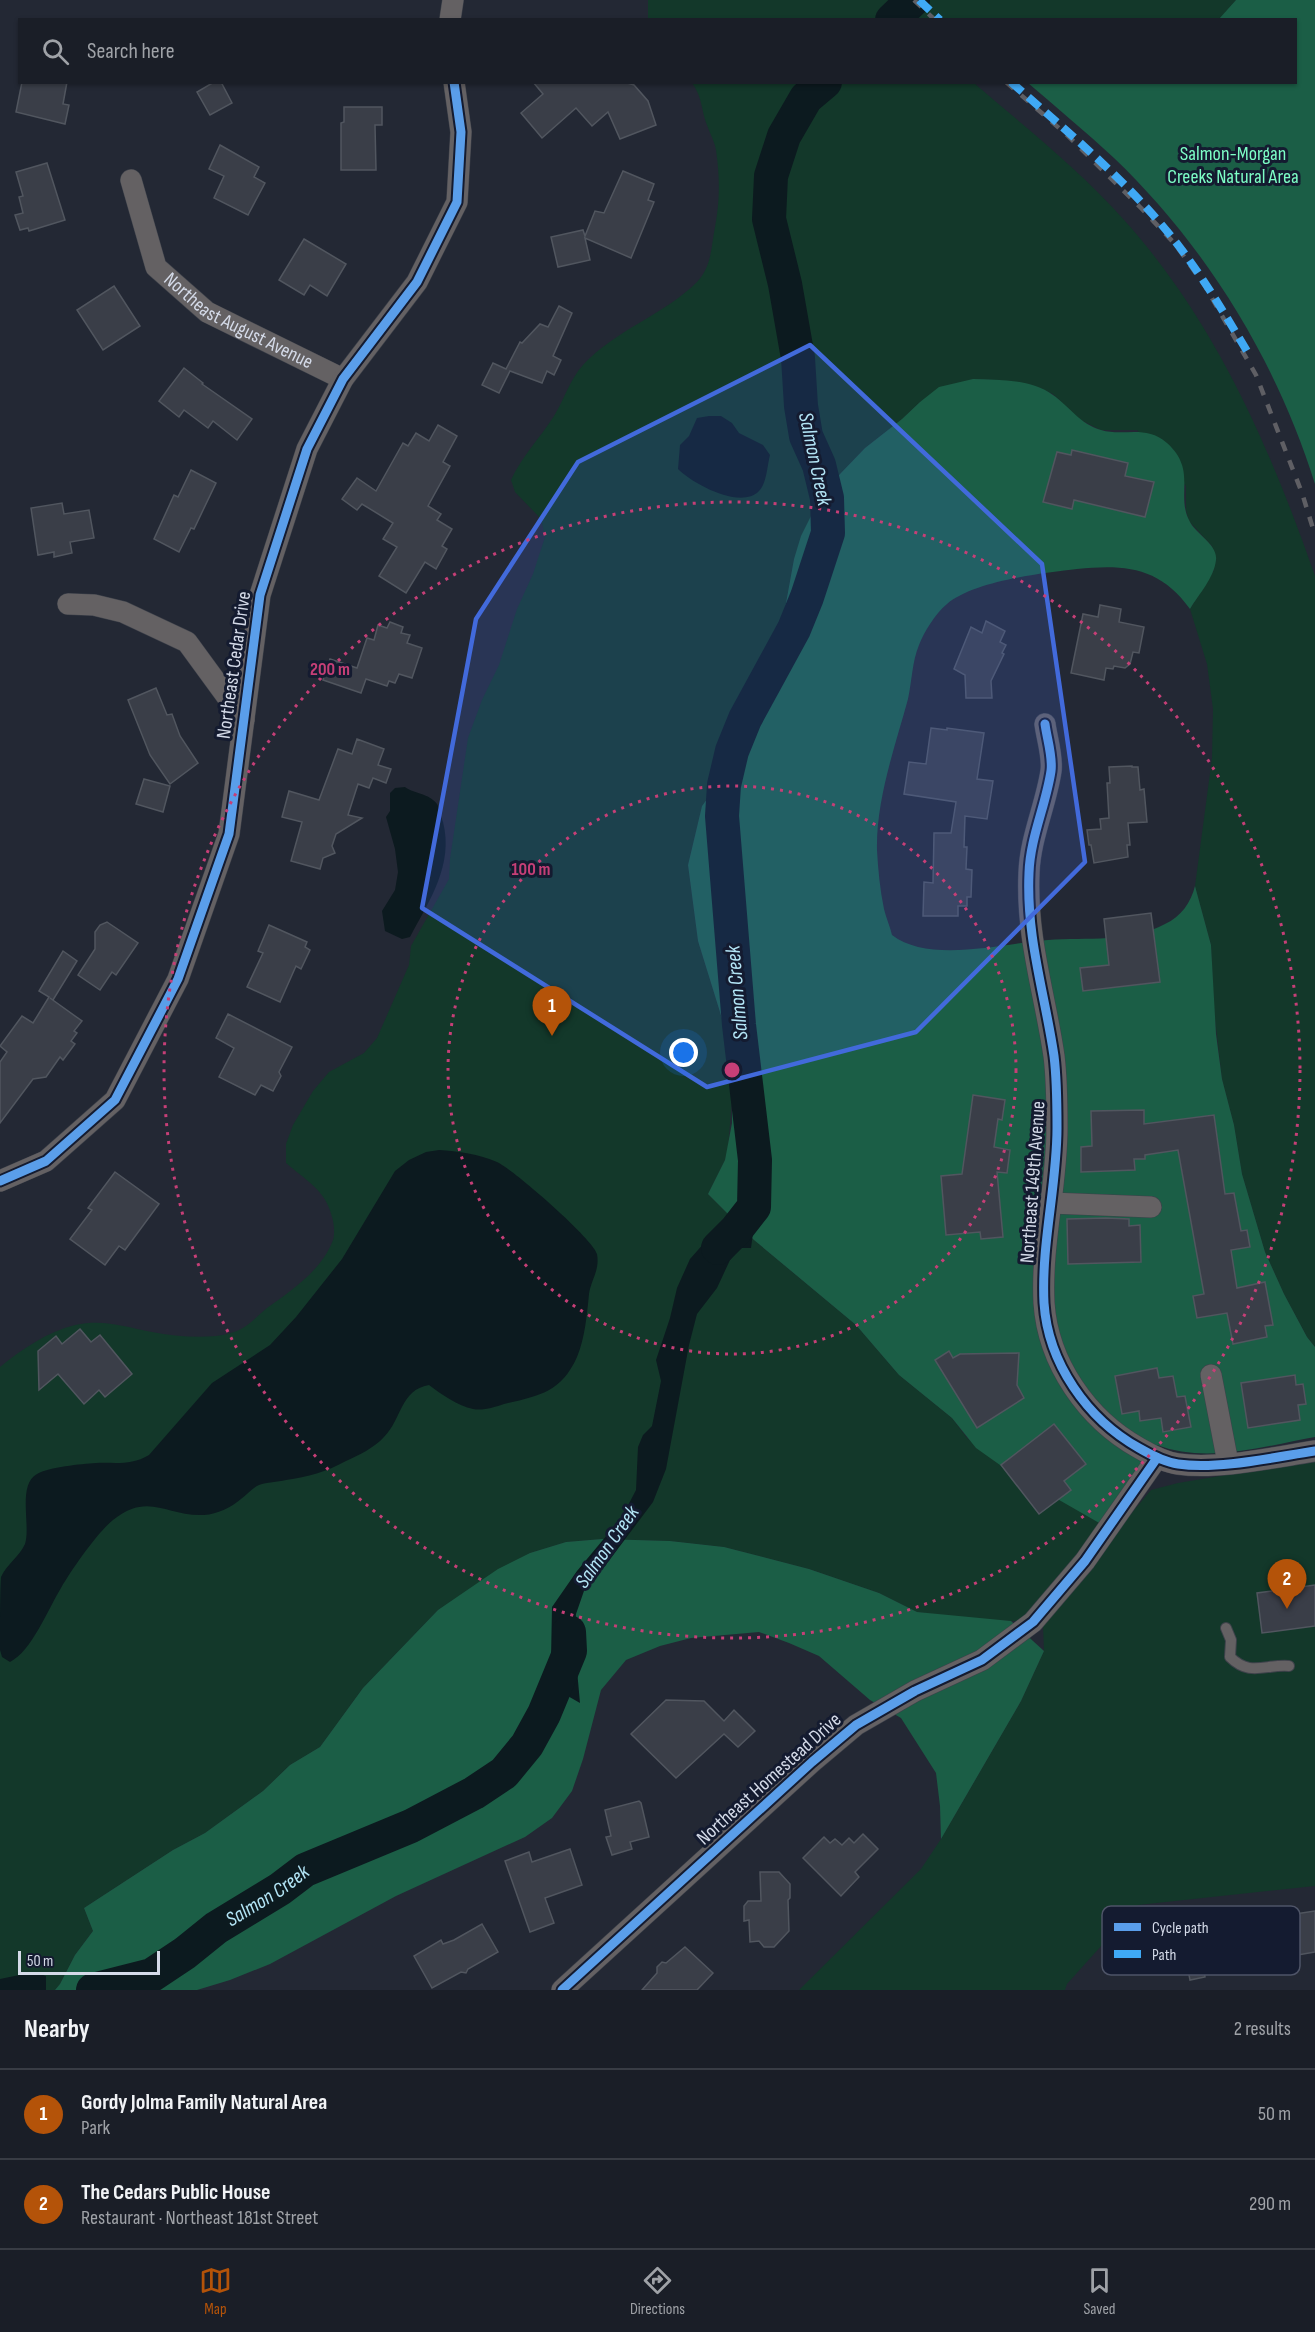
<!DOCTYPE html>
<html lang="en">
<head>
<meta charset="utf-8">
<style>
  :root { --surface:#1a1e27; --page:#23272f; --text:#f1f3f6; --muted:#9fa2a7; --line:#383c44; --accent:#b45309 }
  body { margin:0; font-family:"Sofia Sans Condensed",sans-serif; background:var(--page); color:var(--text) }
  .scale { position:absolute; left:18px; bottom:15px; width:142px; box-sizing:border-box; padding-left:6px; border:3px solid #d4dae8; border-top:0; font-size:16px; line-height:21px; white-space:nowrap; color:#d4dae8; -webkit-text-stroke:4px #141b30; paint-order:stroke }
  .you { position:absolute; left:684px; top:1053px; width:21px; height:21px; margin:-15px; border:4px solid #fff; border-radius:50%; background:#1a73e8; box-shadow:0 0 0 9px #1a73e833 }
  .badge { display:grid; place-items:center; width:39px; height:39px; border-radius:50%; background:var(--accent); color:#fff; font-size:20px; font-weight:700 }
  .pin { position:absolute; translate:-50% -50px; filter:drop-shadow(0 2px 3px #0008) }
  .pin::after { content:''; position:absolute; top:32px; width:21px; height:18px; background:inherit; clip-path:polygon(0 0,100% 0,50% 100%) }
  .list { margin:0; padding:0; list-style:none }
  h2 { display:flex; justify-content:space-between; align-items:center; height:78px; margin:0; padding:0 24px; font-size:26px }
  h2 small { font-size:20px; font-weight:400; color:var(--muted) }
  .list li { display:grid; grid-template-columns:39px 1fr auto; gap:18px; align-items:center; box-sizing:border-box; height:90px; padding:0 24px; border-top:2px solid var(--line) }
  .list b { display:block; font-size:22px; white-space:nowrap }
  .list p { margin:0; font-size:20px; white-space:nowrap; color:var(--muted) }
  .list em { font-size:20px; font-style:normal; color:var(--muted) }
  .icon { flex:none; width:33px; height:33px; fill:none; stroke:currentColor; stroke-width:2; stroke-linecap:round; stroke-linejoin:round }
  .map { position:relative; flex:none; width:1315px; height:1990px; overflow:hidden }
  .search { position:absolute; background:var(--surface); box-shadow:0 2px 4px #0004; left:18px; right:18px; top:18px; height:66px; display:flex; align-items:center; gap:15px; box-sizing:border-box; padding:0 21px; border-radius:0px; color:var(--muted); font-size:22px }
  .sheet { height:258px; background:var(--surface) }
  nav { display:flex; justify-content:space-around; align-items:center; box-sizing:border-box; height:84px; border-top:2px solid var(--line); background:var(--surface); font-size:16px; color:var(--muted) }
  nav a { display:grid; justify-items:center; gap:3px }
  nav .on { color:var(--accent) }
  .map>svg:first-child { display:block }
</style>
</head>
<body>
<div class="map">
<svg width="1315" height="1990" viewBox="0 0 1315 1990">
  <rect width="100%" height="100%" fill="#232834"/>
  <g fill="#13382a">
    <polygon points="648,0 1236,0 1219,20 648,20"/>
    <path d="M 692,83 L 974,83 C 1025,127 1080,170 1125,221 C 1216,323 1270,447 1315,576 L 1315,1347 L 1307,1337 L 1284,1294 L 1265,1252 L 1242,1174 L 1234,1125 L 1222,1079 L 1214,1010 L 1211,945 L 1195,886 L 1212,758 L 1213,709 L 1207,664 L 1190,609 L 1214,570 L 1212,546 L 1189,521 L 1186,510 L 1186,486 L 1137,430 L 1101,430 L 1079,419 L 1053,394 L 1032,385 L 996,380 L 973,379 L 920,402 L 902,419 L 865,448 L 840,474 L 818,502 L 794,559 L 774,669 L 728,771 L 702,806 L 688,865 L 698,941 L 724,1025 L 732,1100 L 728,1148 L 725,1160 L 708,1194 L 754,1240 L 856,1325 L 899,1375 L 952,1418 L 967,1438 L 1007,1470 L 1081,1511 L 1115,1533 L 1151,1490 L 1178,1483 L 1315,1460 L 1315,1585 L 1257,1593 L 1262,1633 L 1315,1626 L 1315,1886 L 1138,1905 L 1067,1984 L 1065,1990 L 799,1990 L 921,1869 L 941,1839 L 1021,1701 L 1044,1651 L 1043,1626 L 1033,1622 L 973,1619 L 917,1612 L 879,1593 L 809,1569 L 724,1547 L 670,1541 L 602,1539 L 566,1542 L 530,1553 L 438,1610 L 363,1688 L 320,1747 L 290,1765 L 263,1791 L 205,1833 L 173,1850 L 84,1908 L 93,1931 L 75,1955 L 60,1984 L 55,1990 L 0,1990 L 0,1367 C 22,1349 47,1332 75,1325 C 105,1319 124,1327 152,1332 C 172,1336 196,1338 216,1336 C 222,1335 229,1334 234,1332 C 247,1328 257,1316 267,1308 C 292,1290 322,1270 333,1240 C 335,1234 334,1223 332,1217 C 326,1190 305,1180 286,1163 L 286,1144 L 293,1125 L 313,1091 L 329,1072 L 364,1053 L 377,1038 L 409,965 L 411,946 L 449,879 L 450,859 L 468,738 L 482,700 L 499,665 L 517,609 L 533,574 L 545,537 L 541,519 L 515,492 L 511,480 C 522,456 540,438 554,416 C 564,400 570,379 583,365 C 615,330 664,315 697,282 C 712,266 711,247 715,227 C 720,200 720,178 716,150 C 714,139 707,128 704,116 C 701,103 700,94 692,83 Z"/>
  </g>
  <g fill="#1b5e46">
    <path d="M 1236,0 L 1315,0 L 1315,484 C 1277,362 1207,247 1114,158 C 1086,132 1057,108 1028,83 L 1296,82 L 1296,20 L 1219,19 Z"/>
    <path d="M 973,379 C 1000,380 1031,379 1053,395 C 1070,407 1080,424 1101,430 C 1124,437 1145,424 1167,443 C 1197,470 1176,494 1189,520 C 1195,534 1218,544 1216,560 C 1214,578 1199,594 1190,609 C 1160,567 1125,564 1077,569 C 1042,573 974,581 947,604 C 935,614 924,632 919,645 C 912,662 912,681 908,699 C 895,747 876,799 877,850 C 878,869 880,890 884,909 C 886,918 890,926 892,935 C 929,964 1005,943 1048,940 C 1087,937 1130,943 1165,924 C 1181,917 1191,902 1195,886 L 1211,945 L 1216,1034 L 1222,1079 L 1234,1125 L 1242,1174 L 1265,1252 L 1284,1294 L 1307,1337 L 1315,1347 L 1315,1437 C 1265,1446 1207,1464 1157,1445 L 1101,1524 L 1007,1470 L 976,1448 L 952,1418 L 899,1375 L 856,1325 L 754,1240 L 708,1194 L 725,1160 L 732,1123 L 732,1100 L 724,1025 L 698,941 L 688,865 L 702,806 L 728,771 L 774,669 L 794,559 L 801,536 L 818,502 L 840,474 L 865,448 L 902,419 L 920,402 L 939,387 Z"/>
    <polygon points="602,1539 670,1541 724,1547 809,1569 879,1593 917,1612 1011,1621 1044,1651 1021,1701 941,1839 940,1806 936,1773 901,1718 870,1700 819,1656 789,1643 759,1632 691,1638 660,1646 626,1660 601,1690 583,1759 572,1791 552,1818 525,1837 396,1896 270,1964 230,1980 197,1990 55,1990 60,1984 75,1955 93,1931 84,1908 173,1850 205,1833 263,1791 290,1765 320,1747 363,1688 438,1610 498,1569 530,1553 566,1542"/>
  </g>
  <g fill="#0c1a1f">
    <path d="M 709,416 L 721,416 L 732,423 L 739,433 L 763,445 L 770,455 C 767,466 767,483 759,491 C 741,510 693,484 678,469 L 680,445 L 689,436 L 697,418 Z"/>
    <path d="M 405,787 C 414,794 429,793 437,804 C 440,809 441,817 443,822 C 454,865 429,901 410,937 L 402,939 L 385,931 L 382,911 L 395,890 L 398,872 L 395,849 L 386,817 L 390,811 L 390,793 L 395,788 Z"/>
    <path d="M 439,1150 C 458,1151 479,1154 497,1162 C 514,1170 593,1239 597,1254 C 600,1270 591,1280 589,1294 C 587,1314 585,1338 577,1357 C 561,1393 538,1396 504,1404 C 495,1407 483,1411 473,1409 C 458,1406 441,1394 429,1385 C 400,1390 402,1419 384,1437 C 374,1448 359,1455 346,1461 C 326,1472 308,1477 286,1480 C 277,1482 267,1482 259,1485 C 252,1488 247,1495 241,1499 C 230,1508 218,1514 204,1515 C 167,1517 149,1491 113,1520 C 97,1533 72,1569 61,1588 C 48,1609 32,1651 10,1662 L 2,1657 L 0,1650 C 0,1637 0,1586 1,1577 C 6,1565 20,1556 25,1544 C 31,1526 17,1485 37,1474 C 49,1467 81,1464 96,1463 C 115,1462 131,1466 149,1455 L 212,1383 L 270,1345 L 296,1317 L 342,1259 L 395,1171 L 409,1160 L 426,1152 Z"/>
    <polygon points="756,1210 751,1248 740,1248 730,1260 717,1288 697,1314 689,1345 666,1469 653,1502 605,1566 585,1588 576,1614 574,1637 580,1703 566,1695 551,1659 552,1607 577,1571 622,1517 636,1490 638,1447 643,1435 652,1426 661,1381 656,1360 670,1318 677,1288 690,1259 705,1242 726,1224"/>
    <polygon points="34,1972 46,1976 46,1990 0,1990 0,1979"/>
  </g>
  <g fill="none" stroke-linecap="round" stroke-linejoin="round">
    <g stroke="#0c1a1f" stroke-width="34">
      <polyline points="892,20 913,0"/>
      <polyline points="718,1248 736,1230 754,1207 755,1160 739,1025 722,816 724,785 732,751 745,719 794,629 807,597 828,533 827,498 819,465 806,436 801,406 798,358 785,284 769,219 771,176 784,136 806,98 825,82"/>
      <path id="s1" d="M 93,1990 L 152,1975 L 185,1953 L 216,1928 L 280,1889 L 305,1870 L 411,1826 L 474,1793 L 504,1773 L 527,1745 L 544,1714 L 570,1651 L 569,1632"/>
    </g>
  </g>
  <g fill="#3a3e48" stroke="#51565f" stroke-width="1.5">
    <polygon points="22,82 67,82 63,104 69,105 65,124 16,112"/>
    <polygon points="214,82 221,82 232,103 210,115 197,92"/>
    <polygon points="533,82 624,82 634,85 648,101 656,125 620,139 608,112 592,126 576,108 542,138 521,113 543,94"/>
    <polygon points="344,107 382,107 382,125 375,125 376,170 341,170 341,123 344,122"/>
    <polygon points="220,145 259,167 254,177 265,183 248,215 214,198 224,176 209,169"/>
    <polygon points="47,163 65,220 29,231 28,228 20,230 15,215 23,213 19,197 23,196 16,172"/>
    <polygon points="623,171 654,184 648,200 654,202 631,258 585,238 590,260 558,267 551,237 583,230 585,236 595,211 604,213"/>
    <polygon points="304,239 346,264 327,296 310,285 304,295 279,280"/>
    <polygon points="114,286 140,326 103,350 77,310"/>
    <polygon points="559,306 572,313 553,356 561,360 554,375 547,371 542,383 510,371 499,393 482,385 493,363 506,369 520,342 522,343 540,324 548,327"/>
    <polygon points="184,368 203,383 202,384 252,419 237,440 213,421 208,428 184,410 179,417 159,401"/>
    <polygon points="438,425 457,436 443,462 450,466 428,506 441,514 437,520 452,529 442,546 447,549 436,569 425,562 406,593 379,576 397,547 383,539 393,523 362,504 357,510 342,499 357,478 376,491 403,443 408,446 416,433 429,441"/>
    <polygon points="1072,450 1128,463 1125,476 1154,482 1145,517 1074,500 1072,509 1043,502 1057,452 1071,455"/>
    <polygon points="191,470 216,483 194,529 191,528 179,552 154,539 174,495 178,497"/>
    <polygon points="62,503 64,514 89,510 94,538 70,542 72,553 54,557 54,552 38,555 31,508"/>
    <polygon points="1100,605 1121,609 1119,622 1144,627 1139,653 1133,652 1130,664 1125,668 1114,666 1113,669 1106,668 1104,680 1071,673 1083,614 1098,617"/>
    <polygon points="986,621 1005,631 1000,642 1006,645 1002,653 1004,654 991,681 992,698 966,698 965,675 954,669 971,627 982,633"/>
    <polygon points="390,622 403,627 401,633 410,635 407,643 422,648 412,678 399,674 395,683 389,681 387,686 366,679 361,693 323,680 330,659 357,668 367,638 374,640 378,625 387,628"/>
    <polygon points="156,688 167,715 172,714 180,736 198,763 170,784 150,755 128,700"/>
    <polygon points="931,728 947,730 947,728 984,733 977,779 993,781 987,819 965,816 964,847 967,847 966,869 972,870 971,897 967,897 967,906 958,906 958,916 923,916 924,882 933,883 934,833 951,833 956,802 904,794 909,762 926,764"/>
    <polygon points="357,739 384,749 378,765 391,769 386,783 373,778 369,788 358,784 348,815 362,818 336,834 332,846 335,853 323,858 320,869 291,861 302,822 282,817 289,791 319,800 338,749 352,754"/>
    <polygon points="1132,766 1132,767 1138,767 1140,790 1144,789 1147,822 1128,823 1130,845 1127,845 1128,857 1094,863 1091,845 1089,845 1087,830 1101,829 1100,819 1109,818 1107,783 1110,783 1109,767"/>
    <polygon points="144,779 170,786 163,812 136,804"/>
    <polygon points="1151,913 1160,982 1083,991 1080,968 1109,965 1104,919"/>
    <polygon points="107,922 138,943 116,975 112,972 100,990 78,975 95,949 95,932 100,925"/>
    <polygon points="269,925 307,942 305,947 310,950 301,969 296,966 280,1002 247,987 263,953 258,951"/>
    <polygon points="63,951 77,961 53,1000 50,998 82,1021 74,1031 77,1033 71,1041 75,1044 63,1060 60,1057 46,1077 33,1079 0,1123 0,1062 7,1052 0,1046 22,1016 33,1023 49,997 39,991"/>
    <polygon points="228,1014 292,1047 279,1072 281,1076 273,1091 261,1085 255,1095 219,1077 234,1048 216,1038"/>
    <polygon points="973,1095 1005,1100 1002,1120 998,1119 994,1147 1010,1150 1007,1173 997,1172 1003,1237 981,1239 980,1232 946,1235 941,1176 962,1174"/>
    <polygon points="1144,1110 1144,1124 1214,1115 1225,1194 1234,1193 1241,1231 1247,1230 1250,1247 1231,1250 1237,1288 1265,1282 1273,1325 1265,1326 1267,1337 1233,1344 1227,1313 1197,1318 1193,1296 1204,1294 1178,1150 1145,1155 1145,1159 1134,1159 1135,1170 1081,1172 1081,1147 1092,1146 1091,1111"/>
    <polygon points="115,1172 159,1204 125,1250 119,1246 105,1265 70,1239 92,1210 88,1208"/>
    <polygon points="1106,1218 1129,1219 1129,1226 1140,1225 1141,1262 1068,1264 1067,1219"/>
    <polygon points="80,1329 91,1342 100,1335 132,1374 105,1397 99,1390 84,1404 58,1374 39,1390 38,1351 56,1336 62,1344"/>
    <polygon points="949,1351 953,1358 960,1354 1019,1353 1017,1385 1024,1398 977,1428 935,1360"/>
    <polygon points="1157,1368 1159,1378 1173,1376 1177,1397 1185,1396 1191,1427 1163,1432 1161,1418 1140,1421 1139,1411 1122,1414 1115,1376"/>
    <polygon points="1295,1375 1296,1385 1303,1384 1306,1404 1298,1405 1300,1420 1248,1428 1241,1383"/>
    <polygon points="1054,1424 1086,1464 1064,1481 1071,1490 1039,1514 1001,1465"/>
    <polygon points="1315,1585 1315,1626 1262,1633 1257,1593"/>
    <polygon points="666,1700 704,1701 724,1721 734,1710 755,1731 738,1747 724,1734 676,1778 631,1734"/>
    <polygon points="639,1801 641,1803 649,1837 630,1842 632,1849 612,1855 606,1837 611,1836 605,1810"/>
    <polygon points="863,1834 878,1849 855,1872 859,1877 841,1896 803,1858 824,1837 830,1843 835,1839 842,1845 849,1838 854,1843"/>
    <polygon points="570,1849 582,1885 545,1898 554,1923 530,1932 505,1861 529,1852 532,1862"/>
    <polygon points="760,1872 779,1872 790,1884 790,1898 788,1900 789,1931 774,1947 764,1947 759,1941 750,1942 749,1920 744,1921 744,1906 748,1901 761,1901"/>
    <polygon points="1315,1911 1315,1952 1252,1963 1251,1957 1203,1964 1205,1977 1190,1980 1181,1933 1237,1923 1236,1918 1253,1915 1254,1920"/>
    <polygon points="482,1924 498,1952 468,1969 466,1973 461,1972 432,1988 414,1956 441,1940 443,1944 454,1940"/>
    <polygon points="685,1947 713,1973 697,1990 642,1990 657,1973 657,1967 662,1962 666,1963"/>
  </g>
  <g fill="none" stroke-linecap="round" stroke-linejoin="round">
    <g stroke="#3e424b" stroke-width="12">
      <path id="lane" d="M 1226,1628 L 1231,1640 L 1230,1657 C 1250,1677 1265,1664 1289,1666"/>
    </g>
    <g stroke="#3e424b" stroke-width="22">
      <g id="street">
        <polyline points="450,20 453,0"/>
        <path id="s2" d="M 131,180 L 156,267 L 207,312 L 343,379"/>
        <polyline points="68,604 94,605 123,612 187,642 244,720"/>
        <path d="M 1045,724 C 1047,739 1053,757 1051,771 C 1046,805 1030,838 1029,873 C 1026,938 1045,994 1054,1056 C 1057,1080 1057,1104 1057,1128 C 1057,1186 1041,1244 1044,1303 C 1048,1363 1087,1419 1139,1448 C 1151,1455 1164,1462 1178,1464 C 1218,1470 1275,1457 1315,1451"/>
        <polyline points="0,1181 46,1161 115,1100 178,979 229,834 260,595 307,449 343,379 417,282 457,202 461,132 454,82"/>
        <polyline points="1051,1203 1151,1207"/>
        <polyline points="1211,1375 1228,1463"/>
        <polyline points="562,1990 812,1762 856,1725 915,1691 982,1660 1033,1622 1085,1561 1157,1458"/>
      </g>
    </g>
    <use href="#lane" stroke="#646163" stroke-width="10"/>
    <use href="#street" stroke="#646163" stroke-width="21"/>
    <g stroke="#5f5f64" stroke-width="4.5" stroke-dasharray="10 10" stroke-linecap="butt">
      <polyline points="914,0 935,20"/>
      <polyline points="1006,82 1067,135 1141,208 1175,244 1205,286 1256,375 1302,493 1315,535"/>
    </g>
    <g stroke="#3fa9f5" stroke-width="8" stroke-dasharray="15 8" stroke-linecap="butt">
      <polyline points="919,0 940,20"/>
      <path d="M 1011,82 C 1069,133 1131,184 1178,245 C 1205,280 1227,318 1250,356"/>
    </g>
    <g stroke="#141b30" stroke-width="13">
      <g id="cycleway">
        <path d="M 1045,724 C 1047,739 1053,757 1051,771 C 1046,805 1030,838 1029,873 C 1026,938 1045,994 1054,1056 C 1057,1080 1057,1104 1057,1128 C 1057,1186 1041,1244 1044,1303 C 1048,1363 1087,1419 1139,1448 C 1151,1455 1164,1462 1178,1464 C 1218,1470 1275,1457 1315,1451"/>
        <polyline points="0,1181 46,1161 115,1100 178,979 229,834 260,595 307,449 343,379 417,282 457,202 461,132 454,82"/>
        <polyline points="562,1990 812,1762 856,1725 915,1691 982,1660 1033,1622 1085,1561 1157,1458"/>
      </g>
    </g>
    <use href="#cycleway" stroke="#5a9eea" stroke-width="9"/>
  </g>
  <path fill="#426adb" fill-opacity="0.2" stroke="#426adb" stroke-width="4.5" stroke-linejoin="round" d="M 810,345 L 1042,564 L 1085,862 L 916,1032 L 707,1087 L 422,908 L 476,619 L 578,462 Z"/>
  <g fill="none" stroke="#c63f77" stroke-width="3" stroke-dasharray="3 6">
    <circle cx="732" cy="1070" r="284"/>
    <circle cx="732" cy="1070" r="568"/>
  </g>
  <g text-anchor="middle" dominant-baseline="central" stroke-width="6" stroke-linejoin="round" paint-order="stroke">
    <g font-size="20" fill="#7dfec6" stroke="#141b30">
      <text x="1233" y="154">Salmon-Morgan<tspan x="1233" dy="23">Creeks Natural Area</tspan></text>
    </g>
    <g font-size="20" fill="#d4dae8" stroke="#141b30">
      <text stroke="none"><textPath href="#s2" startOffset="190">Northeast August Avenue</textPath></text>
      <text transform="translate(234 665) rotate(-82)">Northeast Cedar Drive</text>
      <text transform="translate(1033 1182) rotate(-86)">Northeast 149th Avenue</text>
      <text transform="translate(769 1779) rotate(-42)">Northeast Homestead Drive</text>
    </g>
    <g font-size="21" font-style="italic" fill="#b3e5f6" stroke="#141b30">
      <text transform="translate(815 459) rotate(78)">Salmon Creek</text>
      <text transform="translate(737 993) rotate(-95)">Salmon Creek</text>
      <text transform="translate(607 1547) rotate(-55)">Salmon Creek</text>
      <text stroke="none"><textPath href="#s1" startOffset="201">Salmon Creek</textPath></text>
    </g>
  </g>
  <rect x="1102" y="1906" width="198" height="69" rx="9" fill="#141b30" stroke="#4e5467" stroke-width="1.5"/>
  <rect x="1114" y="1923" width="27" height="8" fill="#5a9eea"/>
  <rect x="1114" y="1950" width="27" height="8" fill="#3fa9f5"/>
  <g font-size="16" fill="#d4dae8">
    <text x="1152" y="1933">Cycle path</text>
    <text x="1152" y="1960">Path</text>
  </g>
  <circle cx="732" cy="1070" r="9" fill="#c63f77" stroke="#141b30" stroke-width="3"/>
  <g font-size="18" text-anchor="middle" font-weight="bold" fill="#c63f77" stroke="#141b30" stroke-width="6" stroke-linejoin="round" paint-order="stroke">
    <text x="330" y="675">200 m</text>
    <text x="531" y="875">100 m</text>
  </g>
</svg>
<div class="scale">50 m</div>
<div class="you"></div>
<div class="pin badge" style="left:552px;top:1036px">1</div>
<div class="pin badge" style="left:1287px;top:1609px">2</div>
<div class="search"><svg class="icon" aria-label="search" viewBox="0 0 24 24"><circle cx="10" cy="10" r="6"/><path d="M15 15l6 6"/></svg>Search here</div>
</div>
<section class="sheet">
<h2>Nearby<small>2 results</small></h2>
<ul class="list">
<li><span class="badge">1</span><div><b>Gordy Jolma Family Natural Area</b><p>Park</p></div><em>50 m</em></li>
<li><span class="badge">2</span><div><b>The Cedars Public House</b><p>Restaurant · Northeast 181st Street</p></div><em>290 m</em></li>
</ul>
</section>
<nav>
<a class="on"><svg class="icon" aria-label="map" viewBox="0 0 24 24"><path d="M3 6l6-2 6 2 6-2v14l-6 2-6-2-6 2zM9 4v14M15 6v14"/></svg>Map</a>
<a><svg class="icon" aria-label="directions" viewBox="0 0 24 24"><path d="M12 3l9 9-9 9-9-9zM9 14v-3h6M13 9l2 2-2 2"/></svg>Directions</a>
<a><svg class="icon" aria-label="saved" viewBox="0 0 24 24"><path d="M7 4h10v16l-5-4-5 4z"/></svg>Saved</a>
</nav>
</body>
</html>
